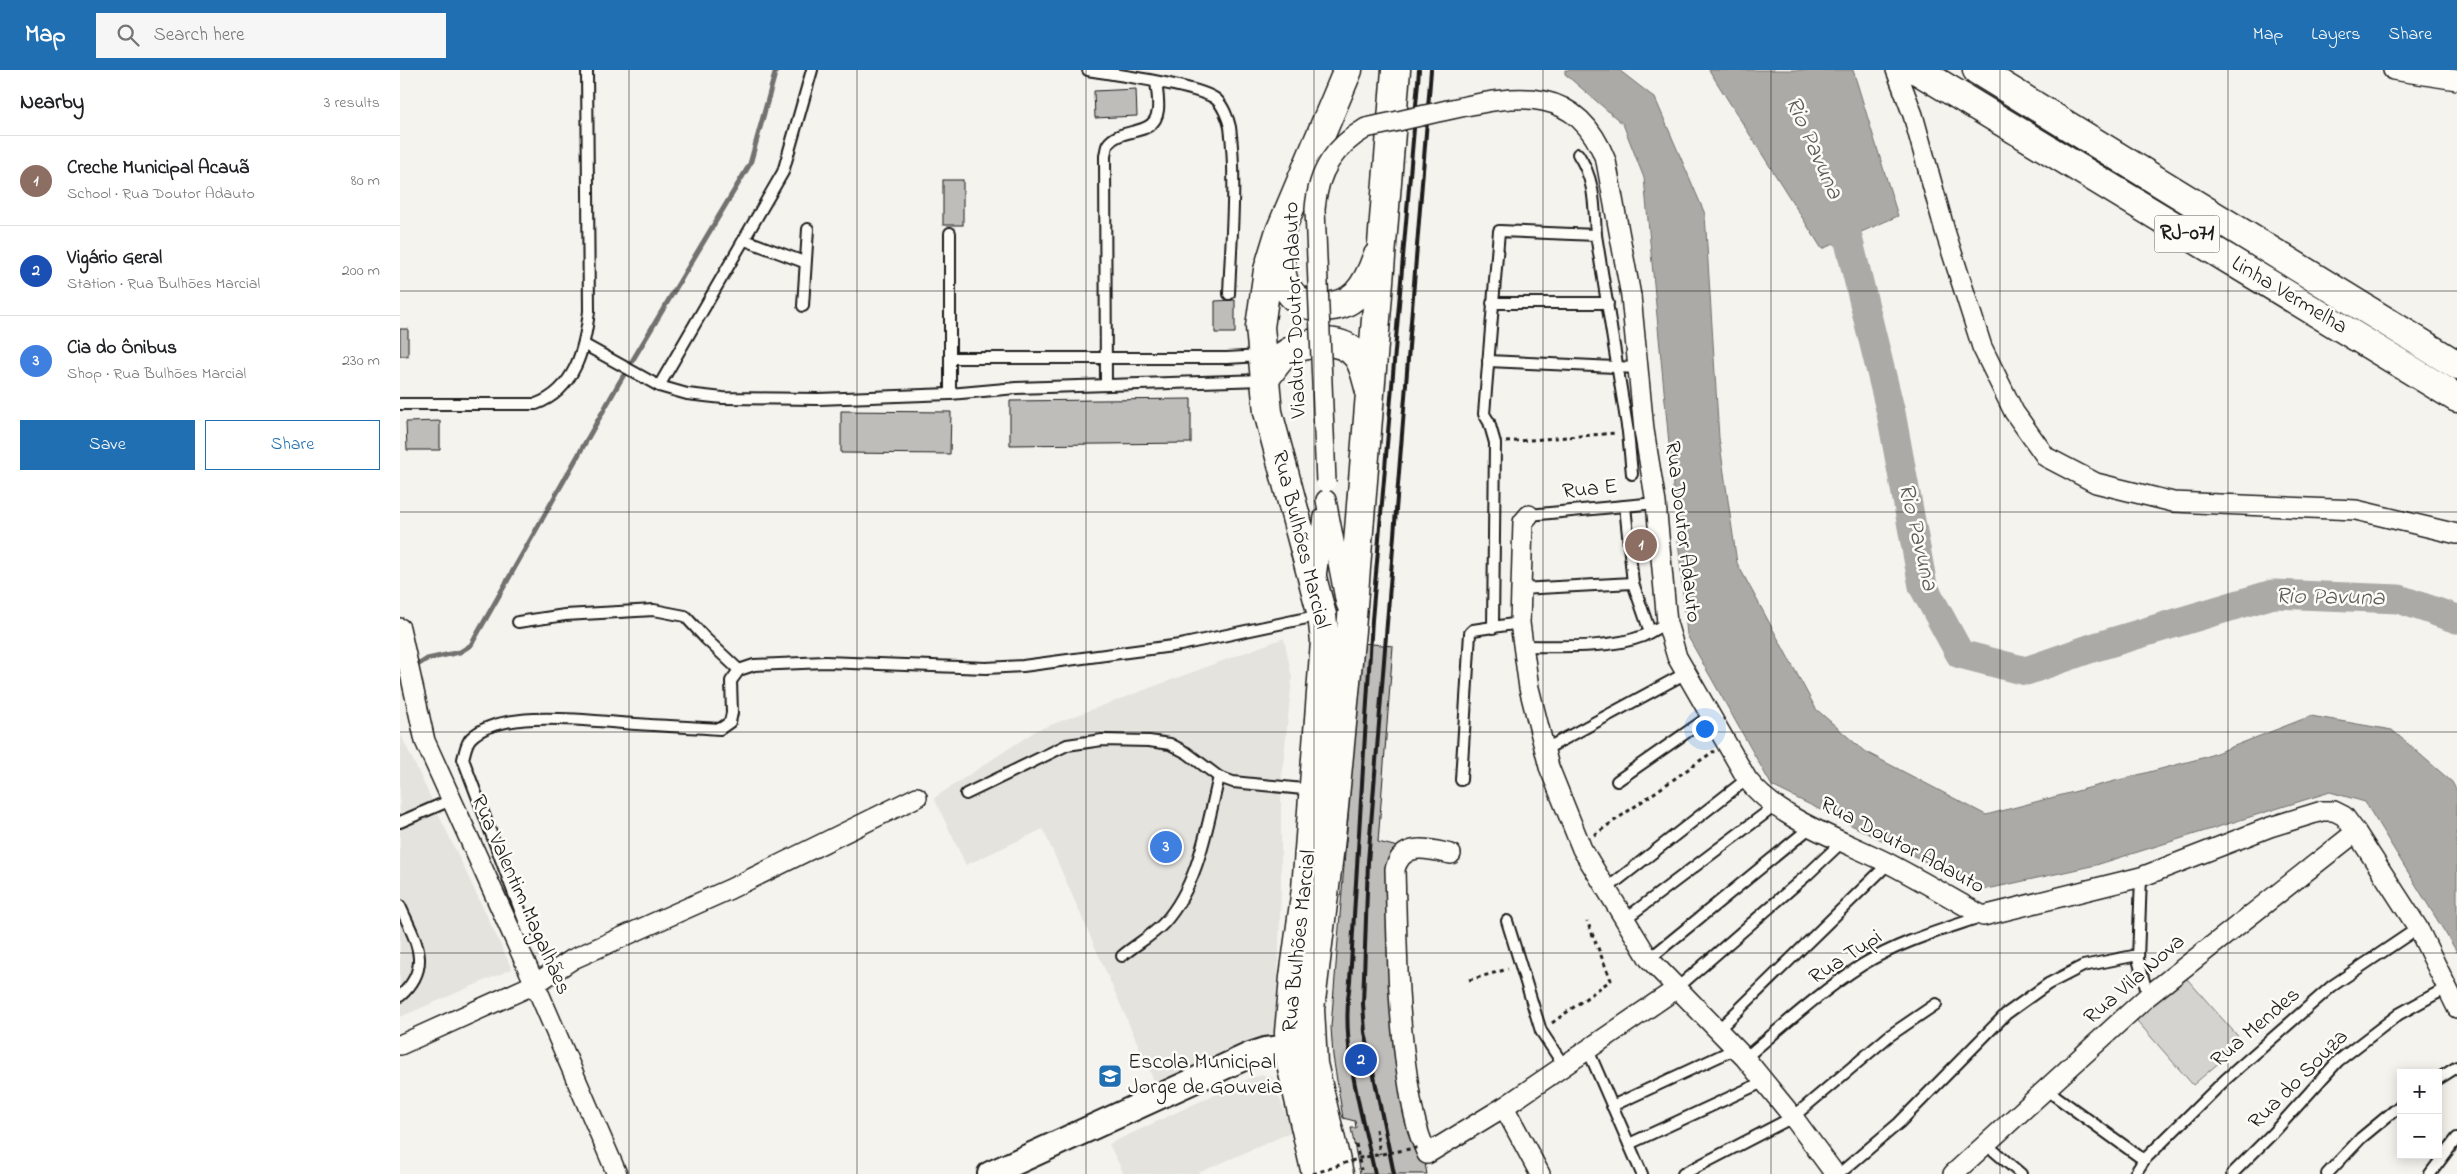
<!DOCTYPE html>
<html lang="en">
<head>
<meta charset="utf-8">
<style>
  :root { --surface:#fff; --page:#f6f6f6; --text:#202124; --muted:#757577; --line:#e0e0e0; --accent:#1f6fb2 }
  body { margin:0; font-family:"Indie Flower",sans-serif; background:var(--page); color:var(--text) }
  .controls { position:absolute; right:15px; bottom:15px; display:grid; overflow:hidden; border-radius:0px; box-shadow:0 2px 12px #0003 }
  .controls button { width:45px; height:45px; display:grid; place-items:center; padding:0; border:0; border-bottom:1px solid var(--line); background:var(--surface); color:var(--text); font:25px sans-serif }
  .you { position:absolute; left:1304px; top:658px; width:18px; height:18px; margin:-12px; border:4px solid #fff; border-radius:50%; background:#1a73e8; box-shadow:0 0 0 8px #1a73e833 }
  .badge { display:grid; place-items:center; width:32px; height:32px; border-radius:50%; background:var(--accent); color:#fff; font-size:16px; font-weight:700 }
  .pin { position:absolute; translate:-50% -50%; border:2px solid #fff; box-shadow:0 1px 5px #0006 }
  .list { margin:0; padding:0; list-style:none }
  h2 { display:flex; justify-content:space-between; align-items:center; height:65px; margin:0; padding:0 20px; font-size:21px }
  h2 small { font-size:16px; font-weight:400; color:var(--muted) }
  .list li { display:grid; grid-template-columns:32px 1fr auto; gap:15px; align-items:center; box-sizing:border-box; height:90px; padding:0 20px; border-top:1px solid var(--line) }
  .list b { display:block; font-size:19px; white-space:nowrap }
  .list p { margin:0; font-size:16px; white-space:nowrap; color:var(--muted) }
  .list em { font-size:16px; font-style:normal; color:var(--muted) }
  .actions { display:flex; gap:10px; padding:15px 20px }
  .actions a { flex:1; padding:11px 0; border:1px solid var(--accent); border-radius:0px; text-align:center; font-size:18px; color:var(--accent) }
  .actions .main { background:var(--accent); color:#fff }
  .icon { flex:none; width:28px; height:28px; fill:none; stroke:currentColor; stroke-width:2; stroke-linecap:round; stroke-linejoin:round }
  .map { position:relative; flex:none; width:2057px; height:1104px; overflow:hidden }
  header { display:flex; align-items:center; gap:30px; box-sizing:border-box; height:70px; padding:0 25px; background:var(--accent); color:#fff }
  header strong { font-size:24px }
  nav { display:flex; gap:28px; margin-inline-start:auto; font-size:18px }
  .search { width:350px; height:45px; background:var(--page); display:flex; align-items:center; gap:12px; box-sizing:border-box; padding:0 18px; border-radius:0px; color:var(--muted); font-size:19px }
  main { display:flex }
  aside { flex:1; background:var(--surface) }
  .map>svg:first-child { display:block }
</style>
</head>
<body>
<header>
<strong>Map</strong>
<div class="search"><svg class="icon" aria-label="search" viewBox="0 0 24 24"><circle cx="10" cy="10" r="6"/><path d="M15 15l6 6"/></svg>Search here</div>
<nav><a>Map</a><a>Layers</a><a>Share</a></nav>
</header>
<main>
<aside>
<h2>Nearby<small>3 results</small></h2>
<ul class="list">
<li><span class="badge" style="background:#8d6e63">1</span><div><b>Creche Municipal Acauã</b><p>School · Rua Doutor Adauto</p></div><em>80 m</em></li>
<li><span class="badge" style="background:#1a4fb4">2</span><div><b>Vigário Geral</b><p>Station · Rua Bulhões Marcial</p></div><em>200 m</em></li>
<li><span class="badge" style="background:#3f7fe0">3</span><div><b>Cia do Ônibus</b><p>Shop · Rua Bulhões Marcial</p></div><em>230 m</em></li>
</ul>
<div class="actions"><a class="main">Save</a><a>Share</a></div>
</aside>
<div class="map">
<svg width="2057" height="1104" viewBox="0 0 2057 1104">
  <rect width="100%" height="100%" fill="#f4f3ee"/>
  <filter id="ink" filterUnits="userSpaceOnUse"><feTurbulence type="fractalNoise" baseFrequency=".02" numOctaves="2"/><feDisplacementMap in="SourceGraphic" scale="10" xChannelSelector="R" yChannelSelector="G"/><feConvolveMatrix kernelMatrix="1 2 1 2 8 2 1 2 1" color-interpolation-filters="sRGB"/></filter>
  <g filter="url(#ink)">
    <g fill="#e4e3de">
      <polygon points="884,568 892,608 881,716 881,817 876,963 755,1013 643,759 566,795 534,728 637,660"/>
      <polygon points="0,663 112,899 0,947"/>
      <polygon points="863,1005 872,1007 892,1062 796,1104 724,1104 709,1074 850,1008"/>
    </g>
    <polygon fill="#d4d3cf" stroke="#787876" points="1780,901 1843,972 1793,1015 1731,944"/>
    <g fill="#abaaa6" stroke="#72716f">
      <polygon points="1165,0 1219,0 1255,28 1305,144 1319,368 1337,493 1416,639 1464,681 1586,745 1806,687 1911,646 1992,660 2052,712 2057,721 2057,882 1965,732 1930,722 1696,795 1583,820 1372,716 1287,565 1244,108 1223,54 1165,4"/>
      <polygon points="1309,0 1453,0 1498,146 1422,179"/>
    </g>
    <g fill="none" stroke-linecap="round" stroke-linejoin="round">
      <polyline stroke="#72716f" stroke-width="5" points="13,598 27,589 60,582 71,575 219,313 350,94 376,0"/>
      <polyline stroke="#abaaa6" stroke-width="29" points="1439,131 1491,343 1523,516 1560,584 1626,601 1692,578 1873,524 1999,529 2057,549"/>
    </g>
    <g fill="#bebdba" stroke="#1c1c1c">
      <polygon points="736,19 737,46 695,48 694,21"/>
      <rect x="543" y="110" width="20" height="45"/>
      <polygon points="835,230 835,263 815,263 815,231"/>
      <rect x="0" y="259" width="8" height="27"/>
      <polygon points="791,329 791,373 610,375 610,331"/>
      <polygon points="441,341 551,342 550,384 441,383"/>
      <polygon points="40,351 40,380 7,380 6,352"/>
      <polygon points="962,573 993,576 978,772 998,777 996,801 1021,1075 1027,1104 960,1104 951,1058 956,1058 955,1051 943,1048 933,986 931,957"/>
    </g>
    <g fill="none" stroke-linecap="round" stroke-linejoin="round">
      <g stroke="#1c1c1c" stroke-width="14">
        <g id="service">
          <path d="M 688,0 C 711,4 803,16 817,30 C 823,36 828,48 830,57 C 837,109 831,171 829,224"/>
          <path d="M 1178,84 C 1195,110 1194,134 1196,165"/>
          <polyline points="550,163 550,324"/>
          <polyline points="345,170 404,192"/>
          <polyline points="1092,233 1208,233"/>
          <polyline points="403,236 408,159"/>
          <polyline points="185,275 259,316 287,324 323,328 418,329 550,324 616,318 863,310"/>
          <polyline points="550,288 827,288 861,286"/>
          <polyline points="1088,291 1237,298"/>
          <path d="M 706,315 L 705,86 C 706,82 706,77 708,74 C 721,56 755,68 758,40 C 759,31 757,20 756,12"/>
          <polyline points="259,316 383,102 412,0"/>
          <path d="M 0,334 L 136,334 C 175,320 185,278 189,241 L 187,0"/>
          <polyline points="1225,436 1233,513 1250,562"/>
          <polyline points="1129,445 1256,433"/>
          <polyline points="1120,519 1233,513"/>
          <polyline points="118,552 165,545 254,540 285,546 306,569 339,600"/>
          <polyline points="1093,558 1095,373 1089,352 1084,344 1099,161 1196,165 1228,362 1232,404"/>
          <path d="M 1123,576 C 1158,576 1210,579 1243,566 C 1251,562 1259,557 1267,553"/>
          <polyline points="1144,680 1286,603"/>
          <polyline points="1061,710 1070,563 1073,560 1120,553"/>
          <polyline points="1217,711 1310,646"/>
          <polyline points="566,724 667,675 702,670 749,671 770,674 787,683 819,707 833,712 913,720"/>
          <polyline points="0,752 51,730"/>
          <polyline points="1741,807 1738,889 1748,926"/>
          <polyline points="1205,820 1347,709"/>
          <path d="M 0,836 C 15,870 34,896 0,926"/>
          <polyline points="1225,849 1375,736"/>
          <polyline points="1107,851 1141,961 1164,996"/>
          <path d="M 128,861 L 63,689 C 65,682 66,673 71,668 C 102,637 196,652 236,654 C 264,656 292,657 320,659 L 330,652 L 332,643 L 331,611 L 339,600 L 354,595 L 425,592 L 586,598 L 623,596 L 780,575 L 921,545"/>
          <path d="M 722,886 C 735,875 753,865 764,853 C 799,814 807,756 819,707"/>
          <polyline points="1249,889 1412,756"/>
          <polyline points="1276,919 1407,805 1443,771"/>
          <polyline points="1318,960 1489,793"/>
          <polyline points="1188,980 1242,1104"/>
          <path d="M 1345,988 C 1383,956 1420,922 1462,895 C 1499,872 1542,860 1583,846"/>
          <polyline points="2038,1009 2057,997"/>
          <polyline points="1647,1020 1744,1090"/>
          <polyline points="1212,1036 1335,979"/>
          <polyline points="1229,1074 1363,1012"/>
          <polyline points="1587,1075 1621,1104"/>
          <polyline points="1283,1104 1393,1047 1489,966 1536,934"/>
          <polyline points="1439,1104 1499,1053 1606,944 1648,914 1683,896 1738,885"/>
          <polyline points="1735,1104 1744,1090 1826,1009 1932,916 2018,858"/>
          <polyline points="1832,1104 1873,1063 1938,991 1999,944 2048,917"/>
          <polyline points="1927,1104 1961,1068 2001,1035"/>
          <polyline points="2030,1104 2057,1068"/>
        </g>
      </g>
      <g stroke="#1c1c1c" stroke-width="22">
        <g id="minor">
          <polyline points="1496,0 1513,45 1545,161 1582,277 1614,342 1646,387 1696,413 1773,432 1956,440 2057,464"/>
          <polyline points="1993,0 2057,10"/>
          <path d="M 1231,226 L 1244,360 L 1256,433 L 1267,553 L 1277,587 L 1347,709 C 1377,749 1442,770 1486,792 C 1519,809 1551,828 1583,846 L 1741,807 L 1870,757 L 1922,741 L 1934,741 L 1944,746 L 1956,762 L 2018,858 L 2057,938"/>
          <polyline points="926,430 946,534"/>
          <polyline points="1129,445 1123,452 1120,553 1129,618 1149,697 1182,779 1249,889 1345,988 1393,1047 1435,1104"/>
          <polyline points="916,507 924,447"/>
          <polyline points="0,558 25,671 135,914 217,1104"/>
          <path d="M 1051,784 C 1028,779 1003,771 995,799 C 997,867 997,936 1007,1004 C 1011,1032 1015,1058 1027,1084 L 1104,1037 L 1276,919"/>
          <polyline points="0,975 135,914 173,889 330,819 517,727"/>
          <polyline points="1104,1037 1140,1104"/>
          <polyline points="1553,1104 1748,926 1956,762"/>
        </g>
      </g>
      <g stroke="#1c1c1c" stroke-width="28">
        <polyline id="tertiary" points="590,1104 850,985 865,980 890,977"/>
      </g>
      <g stroke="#1c1c1c" stroke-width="31">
        <g id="primary">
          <path d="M 880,178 C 880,190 880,206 886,216 C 893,229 903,235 917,236 C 953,240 966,218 977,187"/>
          <path d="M 864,310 C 870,303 876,292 883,286 C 902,272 940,264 957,286 C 964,295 966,307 969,318"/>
          <polyline points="916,1104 891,994 889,962 894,907 906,819 925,571 922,545 868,342 860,257 868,200 879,164 948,0"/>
          <polyline points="939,1104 913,994 910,939 931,768 951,560 996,0"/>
        </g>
      </g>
      <g stroke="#1c1c1c" stroke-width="31">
        <g id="motorway">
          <polyline points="1517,0 2057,328"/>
          <polyline points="1577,0 2057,295"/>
        </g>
      </g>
      <g stroke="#1c1c1c" stroke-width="3" stroke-dasharray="4 4" stroke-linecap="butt">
        <polyline points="1106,372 1216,363"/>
        <polyline points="1194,765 1314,681"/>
        <polyline points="1069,910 1108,899"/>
        <polyline points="1152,953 1211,910 1187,851"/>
        <polyline points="976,1059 980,1084"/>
        <polyline points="956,1074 961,1100"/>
      </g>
      <use href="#service" stroke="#fdfcf7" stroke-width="10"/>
      <use href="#minor" stroke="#fdfcf7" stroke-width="19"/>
      <use href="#tertiary" stroke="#fdfcf7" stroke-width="24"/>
      <use href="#primary" stroke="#fdfcf7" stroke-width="28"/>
      <use href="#motorway" stroke="#fdfcf7" stroke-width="28"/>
      <g stroke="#1c1c1c" stroke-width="4">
        <path d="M 975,1104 C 961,1040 940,976 950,911 L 972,550 L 1019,0"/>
        <polyline points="994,1104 965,962 963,934 968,792 1031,0"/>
      </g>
      <g stroke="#1c1c1c" stroke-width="22" stroke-linecap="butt">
        <path id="minor-bridge" d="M 926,412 L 915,139 C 918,101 934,77 966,58 C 995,52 1024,45 1052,39 C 1119,24 1177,15 1206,91 L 1231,226"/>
      </g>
      <polyline stroke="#1c1c1c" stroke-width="3" stroke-dasharray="4 4" stroke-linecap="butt" points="913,1104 960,1088 1021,1077"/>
      <use href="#minor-bridge" stroke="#fdfcf7" stroke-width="19"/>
    </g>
  </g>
  <path fill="none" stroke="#1c1c1c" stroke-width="1" stroke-opacity="0.55" d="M 229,0 L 229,1104M 457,0 L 457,1104M 686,0 L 686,1104M 914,0 L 914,1104M 1143,0 L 1143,1104M 1371,0 L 1371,1104M 1600,0 L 1600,1104M 1828,0 L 1828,1104M 0,221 L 2057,221M 0,442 L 2057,442M 0,662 L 2057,662M 0,883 L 2057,883"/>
  <defs>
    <g id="school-square" transform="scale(1.25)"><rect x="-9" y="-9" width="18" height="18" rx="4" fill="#1f6fb2" stroke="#fdfcf7"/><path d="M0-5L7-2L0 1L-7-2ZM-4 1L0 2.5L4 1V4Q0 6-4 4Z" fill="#fff"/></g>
  </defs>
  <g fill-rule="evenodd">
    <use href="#school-square" x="710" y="1006"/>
  </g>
  <g text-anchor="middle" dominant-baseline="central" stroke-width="5" stroke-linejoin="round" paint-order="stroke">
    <rect fill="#fdfcf7" stroke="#605f5e" stroke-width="1" x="1754.5" y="145.5" width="65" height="37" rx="4"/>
    <g font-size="21" font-weight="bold" fill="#1c1c1c">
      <text x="1787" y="164">RJ-071</text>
    </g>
    <g font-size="22" fill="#1c1c1c" stroke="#fdfcf7">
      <text transform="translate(1889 226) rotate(31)">Linha Vermelha</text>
      <text transform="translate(896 240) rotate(-92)">Viaduto Doutor Adauto</text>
      <text transform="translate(1190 420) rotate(-6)">Rua E</text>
      <text transform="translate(1282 462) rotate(83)">Rua Doutor Adauto</text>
      <text transform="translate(900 470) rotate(76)">Rua Bulhões Marcial</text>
      <text transform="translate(1502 776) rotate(28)">Rua Doutor Adauto</text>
      <text transform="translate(120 825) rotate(66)">Rua Valentim Magalhães</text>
      <text transform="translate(900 871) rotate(-84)">Rua Bulhões Marcial</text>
      <text transform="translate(1446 888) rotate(-33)">Rua Tupi</text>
      <text transform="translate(1735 910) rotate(-41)">Rua Vila Nova</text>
      <text transform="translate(1856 958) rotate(-41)">Rua Mendes</text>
      <text transform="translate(1899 1010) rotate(-45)">Rua do Souza</text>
    </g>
    <g font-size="22" fill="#1c1c1c" stroke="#fdfcf7" text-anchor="start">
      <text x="728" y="993">Escola Municipal<tspan x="728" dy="25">Jorge de Gouveia</tspan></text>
    </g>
    <g font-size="24" font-style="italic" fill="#5c5c5a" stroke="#fdfcf7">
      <text transform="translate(1413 78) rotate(66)">Rio Pavuna</text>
      <text transform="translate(1517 467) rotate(77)">Rio Pavuna</text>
      <text transform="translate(1930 528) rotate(1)">Rio Pavuna</text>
    </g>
  </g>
</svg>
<div class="controls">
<button>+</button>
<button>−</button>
</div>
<div class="you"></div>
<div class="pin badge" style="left:1241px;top:475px;background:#8d6e63">1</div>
<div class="pin badge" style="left:961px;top:990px;background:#1a4fb4">2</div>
<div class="pin badge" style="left:766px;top:777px;background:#3f7fe0">3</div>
</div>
</main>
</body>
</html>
